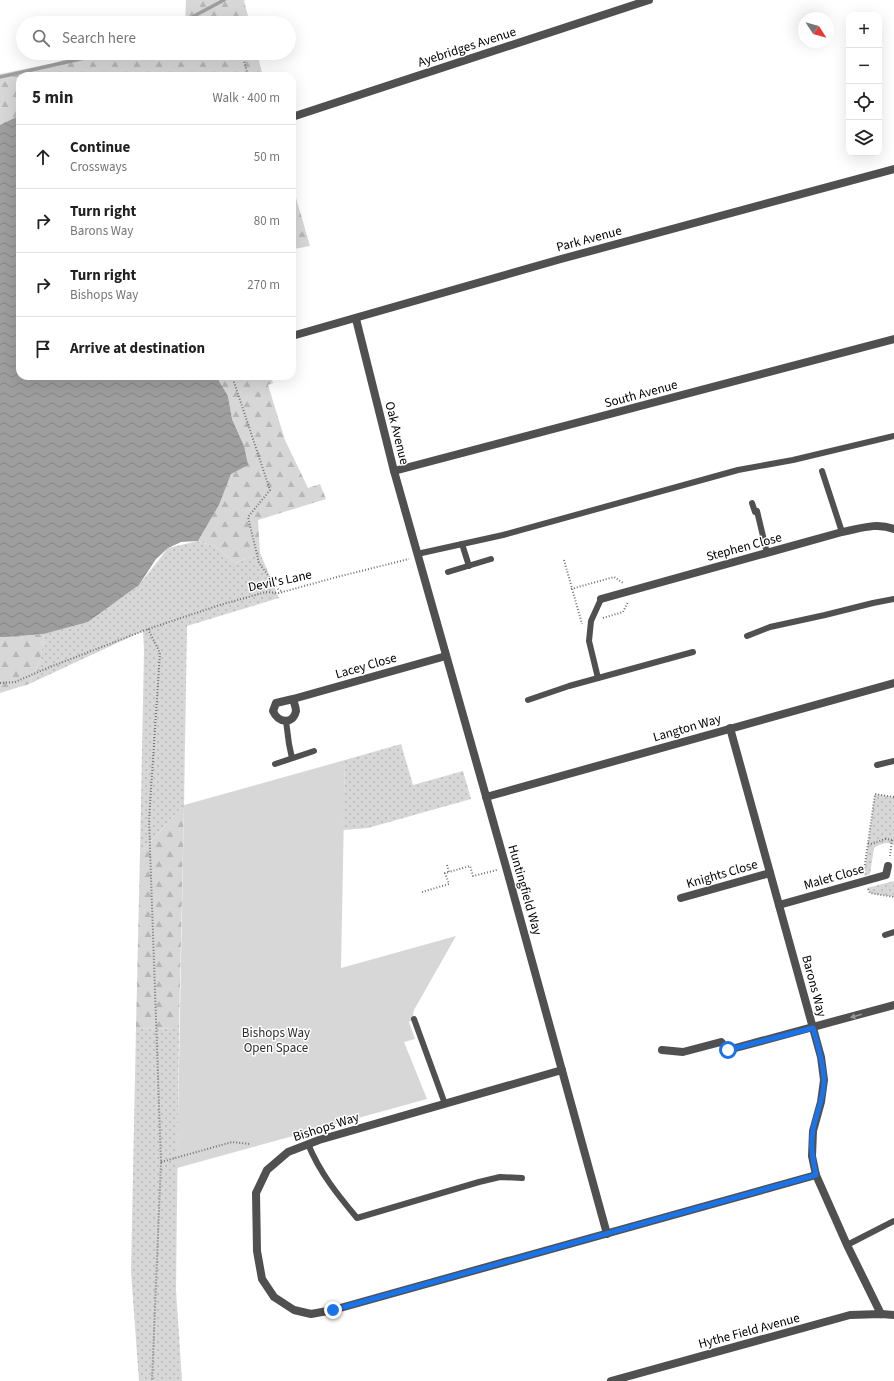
<!DOCTYPE html>
<html lang="en">
<head>
<meta charset="utf-8">
<style>
  :root { --surface:#fff; --page:#f6f6f6; --text:#222; --muted:#767676; --line:#e0e0e0 }
  body { margin:0; font-family:"Source Sans 3",sans-serif; background:var(--page); color:var(--text) }
  .controls { position:absolute; right:12px; top:12px; display:grid; overflow:hidden; border-radius:8px; box-shadow:0 4px 16px #0002 }
  .controls button { width:36px; height:36px; display:grid; place-items:center; padding:0; border:0; border-bottom:1px solid var(--line); background:var(--surface); color:var(--text); font:20px sans-serif }
  .compass { position:absolute; left:798px; top:12px; width:36px; height:36px; border-radius:50%; background:var(--surface); box-shadow:0 4px 16px #0002; rotate:126deg }
  .stop { position:absolute; width:12px; height:12px; margin:-9px; border:3px solid #1a73e8; border-radius:50%; background:#fff }
  .stop.end { background:#1a73e8; border-color:#fff; box-shadow:0 1px 4px #0008 }
  .list { margin:0; padding:0; list-style:none }
  h2 { display:flex; justify-content:space-between; align-items:center; height:52px; margin:0; padding:0 16px; font-size:17px }
  h2 small { font-size:13px; font-weight:400; color:var(--muted) }
  .list li { display:grid; grid-template-columns:26px 1fr auto; gap:12px; align-items:center; box-sizing:border-box; height:64px; padding:0 16px; border-top:1px solid var(--line) }
  .list b { display:block; font-size:15px; white-space:nowrap }
  .list p { margin:0; font-size:13px; white-space:nowrap; color:var(--muted) }
  .list em { font-size:13px; font-style:normal; color:var(--muted) }
  .icon { flex:none; width:22px; height:22px; fill:none; stroke:currentColor; stroke-width:2; stroke-linecap:round; stroke-linejoin:round }
  .map { position:relative; flex:none; width:894px; height:1381px; overflow:hidden }
  .search { position:absolute; background:var(--surface); box-shadow:0 4px 16px #0002; left:16px; top:16px; width:280px; height:44px; display:flex; align-items:center; gap:10px; box-sizing:border-box; padding:0 14px; border-radius:22px; color:var(--muted); font-size:15px }
  .panel { position:absolute; background:var(--surface); box-shadow:0 4px 16px #0002; left:16px; top:72px; width:280px; height:308px; border-radius:12px }
  .map>svg:first-child { display:block }
</style>
</head>
<body>
<div class="map">
<svg width="894" height="1381" viewBox="0 0 894 1381">
  <defs>
    <pattern id="grass-dots" width="8" height="8" patternUnits="userSpaceOnUse"><rect width="8" height="8" fill="#d7d7d7"/><path d="M2 2h.1M6 6h.1" fill="none" stroke="#b7b7b7" stroke-width="1.8" stroke-linecap="round"/></pattern>
    <pattern id="forest-firs" width="22" height="20" patternUnits="userSpaceOnUse"><rect width="22" height="20" fill="#d7d7d7"/><path d="M5 1l3.5 6h-7zM16 11l3.5 6h-7z" fill="#b7b7b7"/></pattern>
    <pattern id="water-waves" width="16" height="10" patternUnits="userSpaceOnUse"><rect width="16" height="10" fill="#9e9e9e"/><path d="M0 5q4-4 8 0t8 0" fill="none" stroke="#868686"/></pattern>
  </defs>
  <rect width="100%" height="100%" fill="#fff"/>
  <g fill="url(#grass-dots)">
    <polygon points="198,541 216,547 235,563 260,553 279,598 187,626 184,805 140,853 144,650 143,631 29,684 40,661 44,634 88,622 139,585 168,548"/>
    <polygon points="401,744 413,785 463,771 471,799 368,828 343,830 345,760"/>
    <path d="M 875,794 L 894,797 L 894,845 C 887,841 880,844 874,848 L 870,874 L 864,876 Z"/>
    <polygon points="894,881 894,897 870,893 867,888"/>
    <polygon points="136,1028 179,1029 176,1290 182,1381 139,1381 131,1272"/>
  </g>
  <g fill="url(#forest-firs)">
    <polygon points="186,0 245,0 244,1 250,23 185,23"/>
    <polygon points="89,53 257,53 263,76 189,76 182,74 177,76 20,76 20,115 0,125 0,74 49,64"/>
    <polygon points="292,184 310,246 294,249 294,251 292,251"/>
    <polygon points="216,376 270,376 273,383 268,385 285,440 308,488 320,484 326,499 258,520 260,553 235,563 216,547 198,541 219,505 231,474 244,446 232,419 228,396"/>
    <polygon points="44,634 40,661 29,684 0,693 0,637 6,637"/>
    <polygon points="184,805 179,1029 136,1028 140,853"/>
  </g>
  <polygon fill="#d7d7d7" points="345,760 341,968 456,936 414,1010 413,1014 414,1019 409,1022 415,1039 404,1042 427,1099 177,1168 184,805"/>
  <polygon fill="url(#water-waves)" points="20,115 20,376 216,376 228,396 232,419 244,446 248,465 231,474 219,505 198,541 181,542 168,548 156,559 139,585 88,622 44,634 6,637 0,637 0,125"/>
  <g fill="none" stroke-linecap="round" stroke-linejoin="round">
    <g stroke="#9e9e9e" stroke-width="3.5">
      <polyline points="184,23 196,15 224,0"/>
      <polyline points="0,77 107,53"/>
    </g>
    <g stroke="#727272" stroke-width="2" stroke-dasharray="1 2" stroke-linecap="butt">
      <polyline points="233,19 234,23"/>
      <polyline points="242,53 248,76"/>
      <polyline points="232,376 270,490 248,517 259,563 278,589 283,592"/>
      <polyline points="564,560 582,624"/>
      <polyline points="571,589 614,577 623,583"/>
      <polyline points="603,618 623,612 628,602"/>
      <polyline points="148,629 160,653 149,820 161,1162 152,1381"/>
      <polyline points="0,683 15,682 45,669 148,629 220,605 266,592 279,593 337,577 409,559"/>
      <polyline points="868,843 872,844 885,839 894,840"/>
      <polyline points="890,856 892,840"/>
      <polyline points="447,865 449,872 470,866 473,876 497,870"/>
      <polyline points="864,871 875,794 894,797"/>
      <polyline points="868,889 870,893 894,897"/>
      <polyline points="422,892 449,884 445,873 449,872"/>
      <polyline points="161,1162 232,1142 250,1144"/>
    </g>
    <g stroke="#505050" stroke-width="6">
      <polyline points="822,471 842,532"/>
      <polyline points="752,503 755,512 757,511 767,553"/>
      <polyline points="462,544 469,566"/>
      <polyline points="417,554 503,535 738,470 793,460 894,436"/>
      <polyline points="448,572 491,559"/>
      <polyline points="747,636 770,627 825,615 873,603 894,599"/>
      <polyline points="598,678 589,641 591,621 601,599"/>
      <polyline points="528,700 569,686 693,652"/>
      <polyline points="286,721 289,744 292,758"/>
      <polyline points="275,764 314,751"/>
      <polyline points="877,765 894,761"/>
      <polyline points="885,935 894,932"/>
      <polyline points="414,1019 445,1104"/>
      <path d="M 308,1144 C 320,1173 337,1194 357,1218 L 479,1182 L 500,1177 L 522,1178"/>
      <polyline points="847,1245 894,1221"/>
    </g>
    <g stroke="#505050" stroke-width="8">
      <polyline points="292,117 649,0"/>
      <polyline points="356,319 394,471 506,867 607,1234"/>
      <polyline points="292,336 561,259 894,169"/>
      <polyline points="394,471 894,339"/>
      <path d="M 601,599 L 842,532 C 859,529 876,522 894,529"/>
      <path d="M 293,699 C 294,703 296,707 296,711 C 293,725 278,723 273,711 L 276,703 L 293,699 L 446,656"/>
      <polyline points="730,728 821,1057 824,1080 821,1102 813,1131 812,1156 816,1175 847,1245 881,1314"/>
      <polyline points="486,797 894,683"/>
      <polyline points="681,898 770,873"/>
      <polyline points="779,905 886,875 888,866"/>
      <polyline points="662,1050 683,1052 721,1042 728,1050 894,1005"/>
      <polyline points="562,1070 319,1140 288,1152 267,1170 256,1193 257,1251 262,1279 274,1297 294,1310 311,1314 333,1310 816,1175"/>
      <polyline points="611,1381 850,1315 881,1314 894,1315"/>
    </g>
  </g>
  <defs><path id="oneway-solid" d="M-6-.8H1V-3.2L6.5 0L1 3.2V.8H-6Z"/></defs>
  <use fill="#969696" href="#oneway-solid" transform="translate(856 1016) rotate(164)"/>
  <g fill="none" stroke-linecap="round" stroke-linejoin="round">
    <path stroke="#1a73e8" stroke-width="5" d="M 333,1310 L 816,1175 C 813,1160 810,1145 813,1130 C 816,1113 825,1096 824,1079 C 823,1062 818,1045 813,1028 L 728,1050"/>
  </g>
  <g text-anchor="middle" dominant-baseline="central" stroke-width="3" stroke-linejoin="round" paint-order="stroke">
    <g font-size="13" fill="#000" stroke="#fff">
      <text transform="translate(467 47) rotate(-18)">Ayebridges Avenue</text>
      <text transform="translate(589 239) rotate(-15)">Park Avenue</text>
      <text transform="translate(641 394) rotate(-15)">South Avenue</text>
      <text transform="translate(397 433) rotate(76)">Oak Avenue</text>
      <text transform="translate(744 547) rotate(-15)">Stephen Close</text>
      <text transform="translate(280 581) rotate(-12)">Devil's Lane</text>
      <text transform="translate(366 666) rotate(-16)">Lacey Close</text>
      <text transform="translate(687 728) rotate(-16)">Langton Way</text>
      <text transform="translate(722 874) rotate(-16)">Knights Close</text>
      <text transform="translate(834 877) rotate(-16)">Malet Close</text>
      <text transform="translate(525 890) rotate(74)">Huntingfield Way</text>
      <text transform="translate(814 986) rotate(75)">Barons Way</text>
      <text transform="translate(326 1127) rotate(-18)">Bishops Way</text>
      <text transform="translate(749 1331) rotate(-15)">Hythe Field Avenue</text>
    </g>
    <g font-size="13" fill="#2e2e2e" stroke="#fff">
      <text x="276" y="1033">Bishops Way<tspan x="276" dy="15">Open Space</tspan></text>
    </g>
  </g>
</svg>
<div class="controls">
<button>+</button>
<button>−</button>
<button><svg class="icon" aria-label="locate" viewBox="0 0 24 24"><circle cx="12" cy="12" r="6"/><path d="M12 2v4M12 18v4M2 12h4M18 12h4"/></svg></button>
<button><svg class="icon" aria-label="layers" viewBox="0 0 24 24"><path d="M12 4l9 5-9 5-9-5zM3 14l9 5 9-5"/></svg></button>
</div>
<svg class="compass" viewBox="-18 -18 36 36"><path d="M0-13l5 13h-10z" fill="#e53935"/><path d="M0 13l5-13h-10z" fill="#767676"/></svg>
<div class="stop" style="left:728px;top:1050px"></div>
<div class="stop end" style="left:333px;top:1310px"></div>
<div class="search"><svg class="icon" aria-label="search" viewBox="0 0 24 24"><circle cx="10" cy="10" r="6"/><path d="M15 15l6 6"/></svg>Search here</div>
<section class="panel">
<h2>5 min<small>Walk · 400 m</small></h2>
<ul class="list">
<li><svg class="icon" aria-label="ahead" viewBox="0 0 24 24"><path d="M12 20V5M6 11l6-6 6 6"/></svg><div><b>Continue</b><p>Crossways</p></div><em>50 m</em></li>
<li><svg class="icon" aria-label="right" viewBox="0 0 24 24"><path d="M7 20v-9h11M14 6l5 5-5 5"/></svg><div><b>Turn right</b><p>Barons Way</p></div><em>80 m</em></li>
<li><svg class="icon" aria-label="right" viewBox="0 0 24 24"><path d="M7 20v-9h11M14 6l5 5-5 5"/></svg><div><b>Turn right</b><p>Bishops Way</p></div><em>270 m</em></li>
<li><svg class="icon" aria-label="arrive" viewBox="0 0 24 24"><path d="M6 21V4h12l-3 4 3 4H6"/></svg><div><b>Arrive at destination</b></div></li>
</ul>
</section>
</div>
</body>
</html>
